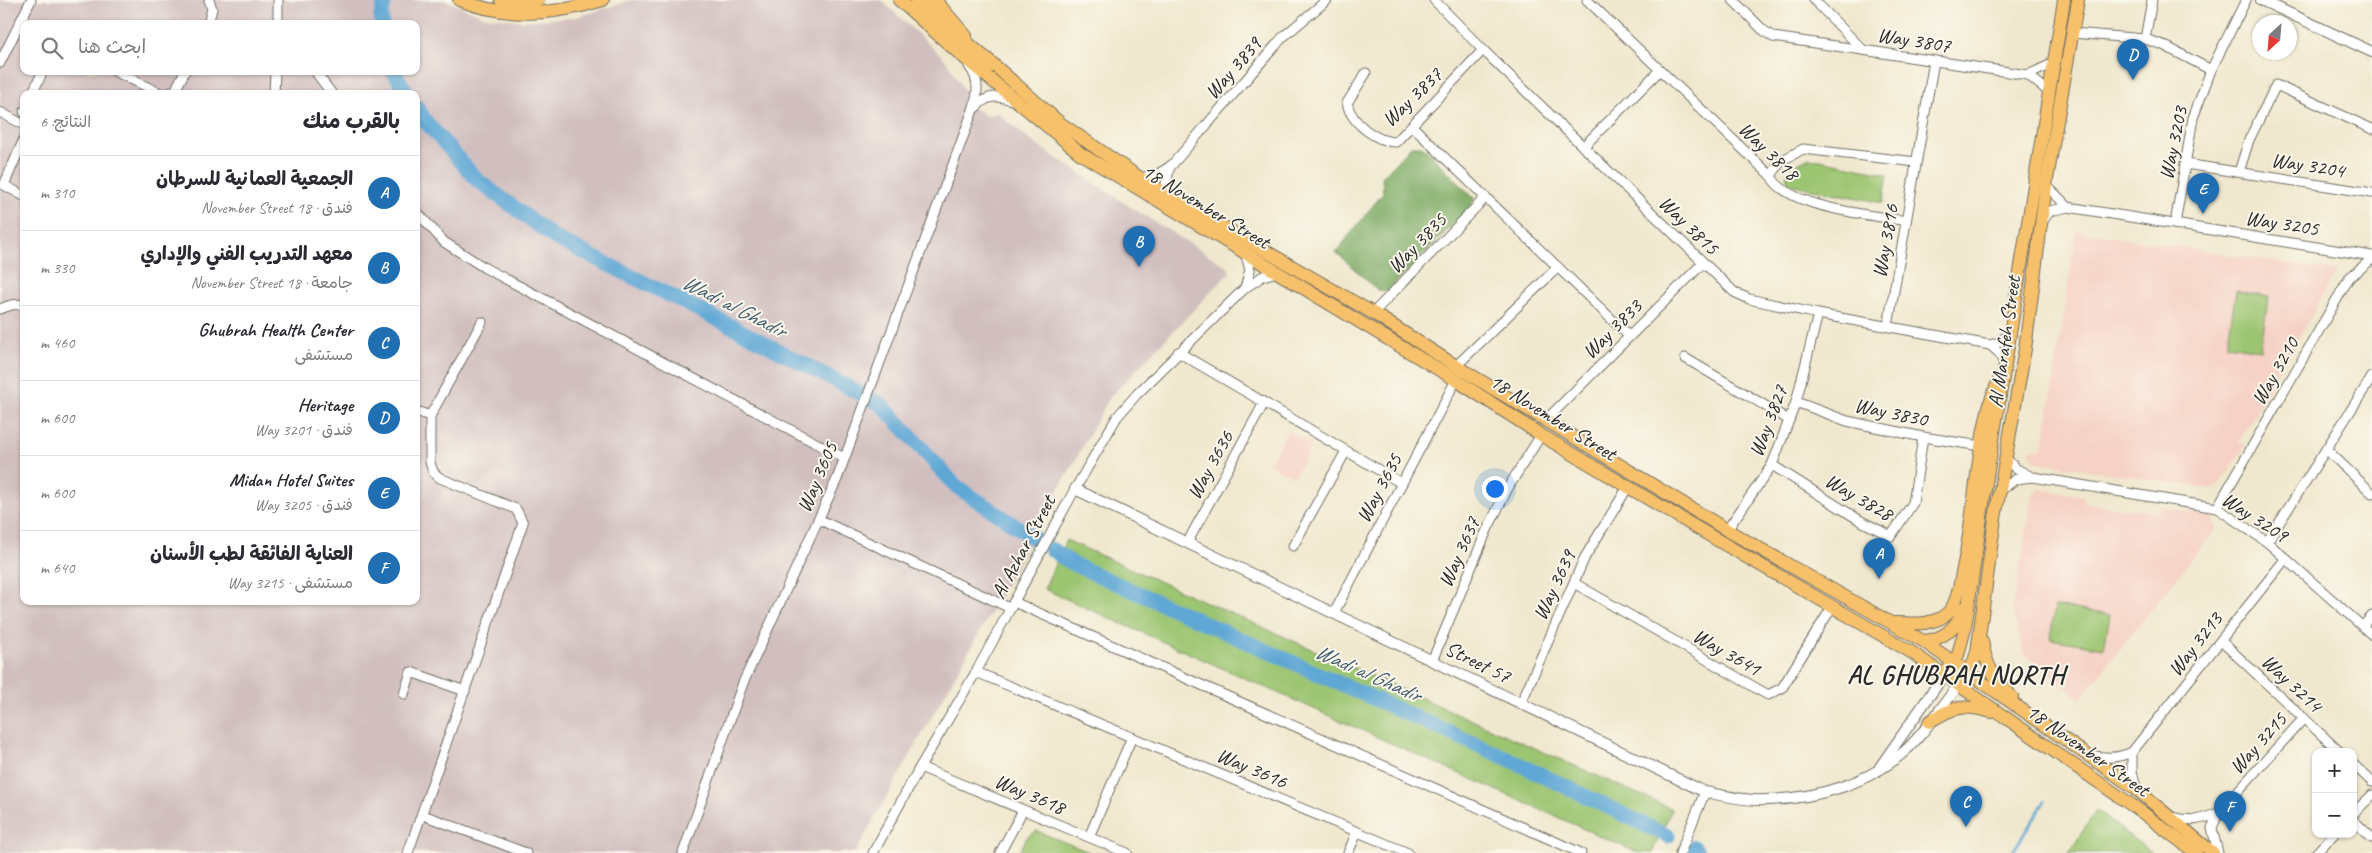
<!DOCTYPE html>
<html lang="ar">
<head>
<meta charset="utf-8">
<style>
  :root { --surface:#fff; --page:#f2f2f3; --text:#2b2b33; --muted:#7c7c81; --line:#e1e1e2; --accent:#1f6fb2 }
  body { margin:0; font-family:Caveat,"Playpen Sans Arabic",sans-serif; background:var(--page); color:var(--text); direction:rtl }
  .controls { position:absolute; right:15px; bottom:15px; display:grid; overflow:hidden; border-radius:10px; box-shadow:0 1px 4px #0004 }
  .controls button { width:45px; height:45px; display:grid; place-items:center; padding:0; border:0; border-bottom:1px solid var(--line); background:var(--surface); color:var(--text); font:25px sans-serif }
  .compass { position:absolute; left:2252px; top:15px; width:45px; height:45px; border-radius:50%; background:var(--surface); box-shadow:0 1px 4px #0004; rotate:206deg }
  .you { position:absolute; left:1494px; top:488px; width:18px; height:18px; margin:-12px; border:4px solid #fff; border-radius:50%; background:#1a73e8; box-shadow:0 0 0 8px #1a73e833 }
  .badge { display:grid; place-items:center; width:32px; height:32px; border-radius:50%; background:var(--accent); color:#fff; font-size:16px; font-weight:700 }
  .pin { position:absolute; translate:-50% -41px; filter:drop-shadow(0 1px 2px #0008) }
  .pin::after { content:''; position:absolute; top:26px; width:18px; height:15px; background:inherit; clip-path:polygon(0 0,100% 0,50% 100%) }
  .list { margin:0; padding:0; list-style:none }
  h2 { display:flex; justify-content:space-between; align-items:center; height:65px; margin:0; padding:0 20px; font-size:21px }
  h2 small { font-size:16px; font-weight:400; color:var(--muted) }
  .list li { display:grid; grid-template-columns:32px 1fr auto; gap:15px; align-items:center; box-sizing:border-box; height:75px; padding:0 20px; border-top:1px solid var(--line) }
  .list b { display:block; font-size:19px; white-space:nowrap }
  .list p { margin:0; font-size:16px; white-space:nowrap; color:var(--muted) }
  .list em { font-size:16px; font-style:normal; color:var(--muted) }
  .icon { flex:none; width:28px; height:28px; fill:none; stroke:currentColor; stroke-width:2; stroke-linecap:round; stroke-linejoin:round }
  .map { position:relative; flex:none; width:2372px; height:853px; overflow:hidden; direction:ltr }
  .search { position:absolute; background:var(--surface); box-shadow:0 1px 4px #0004; left:20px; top:20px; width:400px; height:55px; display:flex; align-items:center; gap:12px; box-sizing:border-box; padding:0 18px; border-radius:10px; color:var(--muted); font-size:19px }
  .panel { position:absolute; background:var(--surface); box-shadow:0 1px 4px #0004; left:20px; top:90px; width:400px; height:515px; border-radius:10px; direction:rtl }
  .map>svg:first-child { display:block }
</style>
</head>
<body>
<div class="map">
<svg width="2372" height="853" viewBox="0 0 2372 853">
  <rect width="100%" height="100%" fill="#fbf7ec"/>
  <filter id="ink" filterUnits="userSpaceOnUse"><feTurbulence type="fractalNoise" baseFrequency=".02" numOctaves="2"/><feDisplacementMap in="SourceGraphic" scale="10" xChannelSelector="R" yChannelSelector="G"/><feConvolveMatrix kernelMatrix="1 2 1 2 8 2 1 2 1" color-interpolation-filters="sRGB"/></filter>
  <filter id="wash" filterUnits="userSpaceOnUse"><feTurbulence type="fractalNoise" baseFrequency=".0096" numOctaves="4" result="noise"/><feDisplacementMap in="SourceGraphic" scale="20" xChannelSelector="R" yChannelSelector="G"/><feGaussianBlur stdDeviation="1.12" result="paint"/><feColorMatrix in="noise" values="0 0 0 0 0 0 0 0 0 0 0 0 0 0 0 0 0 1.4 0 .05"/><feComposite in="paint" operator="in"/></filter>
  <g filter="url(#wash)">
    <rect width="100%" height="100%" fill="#f0e8ce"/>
    <g fill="#f6d1c5">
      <polygon points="2076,231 2337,271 2239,442 2246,446 2219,485 2213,489 2036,462 2030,454 2030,449 2043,449"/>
      <polygon points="1287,431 1312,444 1294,477 1269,464"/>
      <polygon points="2039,489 2084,496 2084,503 2159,513 2160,507 2212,516 2217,528 2080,699 2024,654 2012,610 2033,494"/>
    </g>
    <path fill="#d1bfbf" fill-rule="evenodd" d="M 0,0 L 445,0 L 483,16 L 523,21 L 577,17 L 632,0 L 881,0 L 946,60 L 967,95 L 967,103 L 986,116 L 997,113 L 1031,141 L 1132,208 L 1228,267 L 1230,272 L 1110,397 L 1000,596 L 855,853 L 0,853 ZM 24,24 L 416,24 L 416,71 L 24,71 ZM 24,94 L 416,94 L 416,601 L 24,601 Z"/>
    <g fill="#9cc571" stroke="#64784e">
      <polygon points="1810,158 1888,174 1883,203 1788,184 1786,174 1799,162"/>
      <polygon points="2236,291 2269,297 2260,350 2227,345"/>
      <polygon points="1066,540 1672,809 1652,853 1638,853 1044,589"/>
      <polygon points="2055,606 2110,615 2104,648 2050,639"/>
      <polygon points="2096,810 2152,853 2069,853"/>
      <polygon points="1037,831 1091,853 1019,853 1027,837"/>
    </g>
    <polygon fill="#7daa63" stroke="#546a47" points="1411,146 1422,146 1475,199 1471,206 1388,291 1377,290 1336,252 1383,193 1382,177"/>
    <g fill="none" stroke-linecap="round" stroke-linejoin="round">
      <polyline stroke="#5ea7d5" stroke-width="2.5" points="2012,853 2045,801"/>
      <g stroke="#5ea7d5" stroke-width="15">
        <polyline points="382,24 381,16 385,0"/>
        <polyline points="393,71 408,94"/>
        <polyline points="416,106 426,122 477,180 555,238 739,330 882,405 957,487 1037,540"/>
        <polyline points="1051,549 1073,564 1513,761 1668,836"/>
        <polyline points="1694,847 1698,853"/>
      </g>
    </g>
  </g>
  <g filter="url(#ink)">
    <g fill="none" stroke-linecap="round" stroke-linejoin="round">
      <g stroke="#706d64" stroke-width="11">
        <g id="minor">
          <polyline points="1434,0 1483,50 1734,292 1749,299 1818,314 1990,345 2000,342 2009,333"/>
          <path d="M 1587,0 L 1771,176 C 1786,208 1873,215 1906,221"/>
          <polyline points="1733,0 1763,30 1773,37 1863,50"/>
          <polyline points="1814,0 1863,50 2028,75 2049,92"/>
          <polyline points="208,24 212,9 209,0"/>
          <polyline points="278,24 278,0"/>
          <polyline points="2072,33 2145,39 2163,45 2211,70"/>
          <polyline points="2145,39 2152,0"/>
          <polyline points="0,63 31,0"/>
          <polyline points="114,71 162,94"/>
          <polyline points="315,71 332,94"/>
          <path d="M 1366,73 L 1347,103 C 1351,123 1377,142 1396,142 L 1483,50"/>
          <polyline points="2028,75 2054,63"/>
          <polyline points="32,94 43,71"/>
          <polyline points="166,94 175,91 185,71"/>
          <polyline points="274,94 275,71"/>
          <path d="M 975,108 C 987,95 996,95 1012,100"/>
          <polyline points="0,112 24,125"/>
          <polyline points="24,112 24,111"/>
          <polyline points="1413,127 1629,336"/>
          <polyline points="24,139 4,185 24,196"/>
          <polyline points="1583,147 1659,71"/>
          <polyline points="2185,164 2372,193"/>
          <polyline points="2239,172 2249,140 2276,85 2372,129"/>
          <polyline points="1771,176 1781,161 1803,149 1916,162"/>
          <polyline points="1140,178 1156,175 1171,166 1283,37 1327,0"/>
          <polyline points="2046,185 2068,207"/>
          <polyline points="1167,194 1166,183 1170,166"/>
          <polyline points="416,211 444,242 485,268 844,458"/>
          <polyline points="2042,222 2050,211 2068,207 2372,256"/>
          <polyline points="2175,224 2193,118 2211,70 2246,0"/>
          <polyline points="1245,288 1250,270 1245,252"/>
          <polyline points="0,309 11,305 24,304"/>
          <polyline points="1373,313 1486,197"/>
          <polyline points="1888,326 1934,61"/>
          <polyline points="1990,345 1999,353 2005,364"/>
          <polyline points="1178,352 1401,483"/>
          <polyline points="1685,358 1789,420"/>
          <polyline points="1456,366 1558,267"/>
          <polyline points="1796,402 1847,421 1923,437 1981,446"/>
          <polyline points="416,411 430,416"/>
          <polyline points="1546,420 1703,263"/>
          <polyline points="2326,449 2372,493"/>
          <polyline points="2006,458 2015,468 2030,476"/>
          <polyline points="1772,465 1861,521 1891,536 1913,503 1923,437"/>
          <polyline points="2000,491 2016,479 2033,477 2217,508 2267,542 2372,635"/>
          <polyline points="2217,508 2349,278 2372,259"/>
          <polyline points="818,519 1010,608"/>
          <polyline points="1727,530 1772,465 1796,402 1818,314"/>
          <polyline points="2267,542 2372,377"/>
          <polyline points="1187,543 1264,403"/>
          <polyline points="1293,546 1346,451"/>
          <polyline points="1574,583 1768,695 1782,688 1832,607"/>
          <polyline points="1014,602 1581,853"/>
          <polyline points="1334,613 1456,380"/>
          <polyline points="2363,626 2372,616"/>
          <polyline points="2221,641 2340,752"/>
          <polyline points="1432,661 1487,530 1509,486 1541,435"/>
          <polyline points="976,672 1408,853"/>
          <polyline points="404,694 411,672 465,691"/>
          <polyline points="1521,703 1585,557 1628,487"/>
          <polyline points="2132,752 2132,771 2136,789"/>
          <path d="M 2089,755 C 2106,758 2116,759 2132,752 L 2286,558"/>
          <polyline points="2353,764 2372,782"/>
          <polyline points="920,767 1127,853"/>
          <polyline points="2353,814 2372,795"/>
          <polyline points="423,815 526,853"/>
          <path d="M 2173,817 C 2191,822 2201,820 2218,813"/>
          <polyline points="2353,820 2372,838"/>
          <polyline points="1089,837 1132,737"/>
          <polyline points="408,853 523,523 516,509 440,478 433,472 430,462 430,416 482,322"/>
          <path d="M 683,853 L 743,683 L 837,479 L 973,110 C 978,94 980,80 969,66"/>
          <polyline points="873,853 920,767 976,672 1075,489 1117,417 1137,394 1245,288 1263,276 1277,272"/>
          <polyline points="1000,853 1023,810"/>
          <polyline points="1348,853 1357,832"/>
          <polyline points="1680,853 1705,792"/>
          <polyline points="2218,853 2212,828 2218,813 2304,718"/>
          <polyline points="2316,853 2334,834"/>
        </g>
      </g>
      <g stroke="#706d64" stroke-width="12">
        <g id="tertiary">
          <polyline points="2261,0 2372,52"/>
          <path d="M 1075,489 L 1705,792 C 1725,796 1746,801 1766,800 C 1815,799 1868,784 1905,751 C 1925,733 1941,707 1958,686"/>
          <polyline points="1880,767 1944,675"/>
        </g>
      </g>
      <g stroke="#706d64" stroke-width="14">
        <g id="primary">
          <path d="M 459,0 C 508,19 555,15 603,0"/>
          <polyline points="899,0 961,55 1081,154 1456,380 1541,435 1724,544 1911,652 2143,813 2196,853"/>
          <polyline points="935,0 966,36"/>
          <polyline points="986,58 1060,123 1146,182 1373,313 1456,366 1727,530 1923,641 2136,789 2213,853"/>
          <path d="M 1895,623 C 1914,624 1939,626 1951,609 C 1959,598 1960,581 1963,568 C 1973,523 1975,476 1984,430 C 1988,410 1991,393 2002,376"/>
          <path d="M 1923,641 C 1944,640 1956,628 1964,608"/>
          <path d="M 1982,641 C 1986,666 1994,678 2012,697"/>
          <polyline points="1949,668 1958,655 1965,628 1987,476 2064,0"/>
          <polyline points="1964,677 1973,664 1977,652 1995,518 2025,349 2046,185 2078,0"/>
          <path d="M 1929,722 C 1954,706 1963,704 1992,712"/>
        </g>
      </g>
      <g stroke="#706d64" stroke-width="16">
        <g id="trunk">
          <polyline points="502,0 537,0"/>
          <polyline points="917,0 992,65"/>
        </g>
      </g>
      <use href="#minor" stroke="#fff" stroke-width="9"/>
      <use href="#tertiary" stroke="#fff" stroke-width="10"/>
      <use href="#primary" stroke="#f6c16b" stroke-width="12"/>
      <use href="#trunk" stroke="#f6c16b" stroke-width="14"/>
    </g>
  </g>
  <g text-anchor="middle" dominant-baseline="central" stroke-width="4" stroke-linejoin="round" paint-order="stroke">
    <g font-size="21" fill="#2b2b2b" stroke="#fbf7ec">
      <text transform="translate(1914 40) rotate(9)">Way 3807</text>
      <text transform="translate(1233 68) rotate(-49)">Way 3839</text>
      <text transform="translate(1412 97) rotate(-44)">Way 3837</text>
      <text transform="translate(2173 143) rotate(-78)">Way 3203</text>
      <text transform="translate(1769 151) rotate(44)">Way 3818</text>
      <text transform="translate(2308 165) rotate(9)">Way 3204</text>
      <text transform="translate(1206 206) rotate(31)">18 November Street</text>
      <text transform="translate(2282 223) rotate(9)">Way 3205</text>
      <text transform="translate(1689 225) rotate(44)">Way 3815</text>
      <text transform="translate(1885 241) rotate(-80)">Way 3816</text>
      <text transform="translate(1417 243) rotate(-46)">Way 3835</text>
      <text transform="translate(1612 329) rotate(-45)">Way 3833</text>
      <text transform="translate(2004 342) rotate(-82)">Al Marafeh Street</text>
      <text transform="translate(2275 371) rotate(-60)">Way 3210</text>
      <text transform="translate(1891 412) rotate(12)">Way 3830</text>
      <text transform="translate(1553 417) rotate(32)">18 November Street</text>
      <text transform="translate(1768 421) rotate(-69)">Way 3827</text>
      <text transform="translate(1210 465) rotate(-61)">Way 3636</text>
      <text transform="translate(817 477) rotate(-67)">Way 3605</text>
      <text transform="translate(1379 488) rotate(-62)">Way 3635</text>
      <text transform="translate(1859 497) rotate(30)">Way 3828</text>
      <text transform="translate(2255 517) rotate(33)">Way 3209</text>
      <text transform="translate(1023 547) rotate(-62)">Al Azhar Street</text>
      <text transform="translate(1459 552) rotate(-66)">Way 3637</text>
      <text transform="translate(1554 585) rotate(-65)">Way 3639</text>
      <text transform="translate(2195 644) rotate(-52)">Way 3213</text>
      <text transform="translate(1727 652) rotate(30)">Way 3641</text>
      <text transform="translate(1478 662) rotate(26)">Street 57</text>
      <text transform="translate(2292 683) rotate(43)">Way 3214</text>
      <text transform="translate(2258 743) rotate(-48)">Way 3215</text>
      <text transform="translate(2088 750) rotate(35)">18 November Street</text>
      <text transform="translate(1252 768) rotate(23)">Way 3616</text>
      <text transform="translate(1030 794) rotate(23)">Way 3618</text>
    </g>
    <g font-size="22" font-style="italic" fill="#3f5d6f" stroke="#fbf7ec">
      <text transform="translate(734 306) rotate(27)">Wadi al Ghadir</text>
      <text transform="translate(1368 673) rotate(24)">Wadi al Ghadir</text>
    </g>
    <g font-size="26" font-weight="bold" letter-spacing="1" fill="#2b2b2b" stroke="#fbf7ec">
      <text x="1956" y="674">AL GHUBRAH NORTH</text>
    </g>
  </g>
</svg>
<div class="controls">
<button>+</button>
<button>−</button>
</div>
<svg class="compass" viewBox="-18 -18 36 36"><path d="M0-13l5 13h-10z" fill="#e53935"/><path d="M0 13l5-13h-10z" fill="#7c7c81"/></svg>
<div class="you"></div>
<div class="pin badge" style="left:1879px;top:579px">A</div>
<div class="pin badge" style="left:1139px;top:267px">B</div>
<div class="pin badge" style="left:1966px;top:827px">C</div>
<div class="pin badge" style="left:2133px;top:80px">D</div>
<div class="pin badge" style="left:2203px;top:214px">E</div>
<div class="pin badge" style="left:2230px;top:832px">F</div>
<div class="search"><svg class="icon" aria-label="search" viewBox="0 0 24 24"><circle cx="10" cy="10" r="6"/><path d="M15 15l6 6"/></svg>ابحث هنا</div>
<section class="panel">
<h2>بالقرب منك<small>النتائج: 6</small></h2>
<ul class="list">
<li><span class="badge">A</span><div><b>الجمعية العمانية للسرطان</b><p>فندق · 18 November Street</p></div><em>310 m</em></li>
<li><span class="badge">B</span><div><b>معهد التدريب الفني والإداري</b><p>جامعة · 18 November Street</p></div><em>330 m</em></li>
<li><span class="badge">C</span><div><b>Ghubrah Health Center</b><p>مستشفى</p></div><em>460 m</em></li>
<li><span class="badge">D</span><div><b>Heritage</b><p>فندق · Way 3201</p></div><em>600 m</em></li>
<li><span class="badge">E</span><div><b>Midan Hotel Suites</b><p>فندق · Way 3205</p></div><em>600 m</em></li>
<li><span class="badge">F</span><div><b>العناية الفائقة لطب الأسنان</b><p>مستشفى · Way 3215</p></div><em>640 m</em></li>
</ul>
</section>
</div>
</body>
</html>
